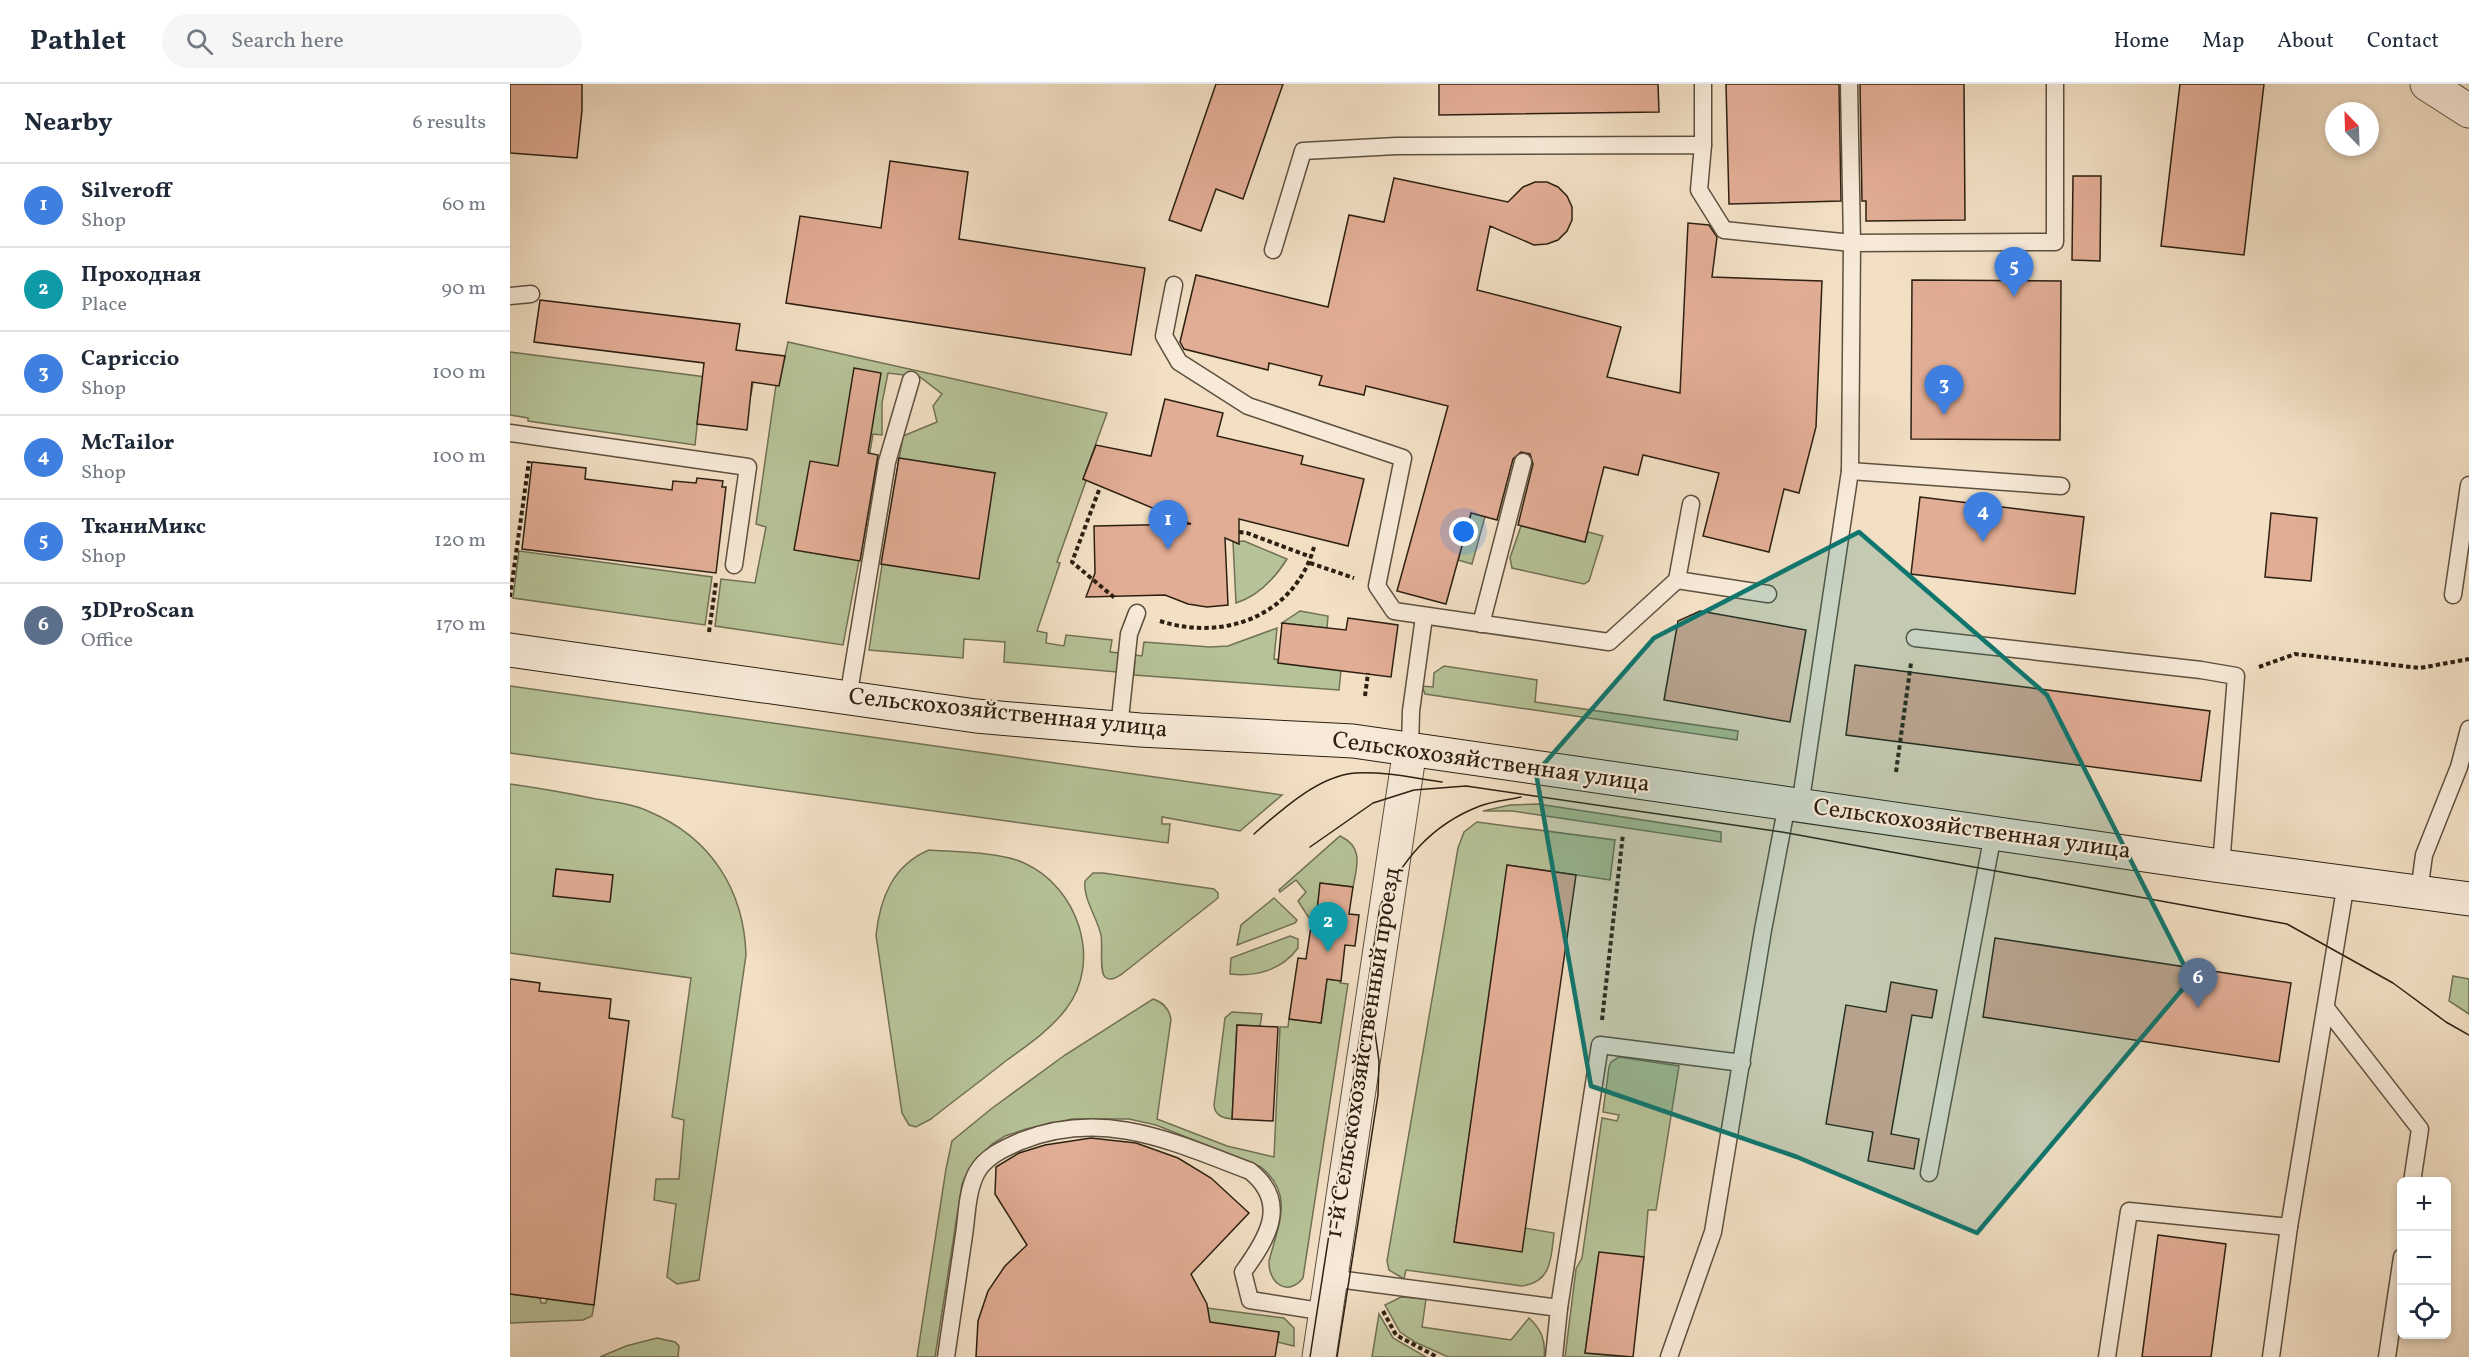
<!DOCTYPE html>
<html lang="en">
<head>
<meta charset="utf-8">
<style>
  :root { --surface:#fff; --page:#f6f6f7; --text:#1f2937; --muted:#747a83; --line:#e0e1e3; --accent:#0b8043 }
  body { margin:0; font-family:Vollkorn,serif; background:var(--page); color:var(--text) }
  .controls { position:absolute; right:18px; bottom:18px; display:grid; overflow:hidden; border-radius:9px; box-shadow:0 3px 9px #0003 }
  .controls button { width:54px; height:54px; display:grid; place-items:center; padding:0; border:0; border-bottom:2px solid var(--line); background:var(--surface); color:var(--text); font:30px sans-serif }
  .compass { position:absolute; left:1815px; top:18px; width:54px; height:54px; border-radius:50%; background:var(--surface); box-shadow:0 3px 9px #0003; rotate:337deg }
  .you { position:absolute; left:954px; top:448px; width:21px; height:21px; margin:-15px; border:4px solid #fff; border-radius:50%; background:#1a73e8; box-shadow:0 0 0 9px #1a73e833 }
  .badge { display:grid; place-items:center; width:39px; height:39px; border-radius:50%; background:var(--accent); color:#fff; font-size:20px; font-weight:700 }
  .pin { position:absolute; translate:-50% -50px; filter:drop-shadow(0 2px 3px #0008) }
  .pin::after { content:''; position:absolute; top:32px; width:21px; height:18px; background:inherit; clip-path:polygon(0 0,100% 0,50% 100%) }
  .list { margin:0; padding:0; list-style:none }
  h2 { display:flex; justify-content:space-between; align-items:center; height:78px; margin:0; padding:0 24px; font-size:26px }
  h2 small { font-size:20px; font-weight:400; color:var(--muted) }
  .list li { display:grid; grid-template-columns:39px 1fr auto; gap:18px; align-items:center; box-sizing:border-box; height:84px; padding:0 24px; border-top:2px solid var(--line) }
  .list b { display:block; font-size:22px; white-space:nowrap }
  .list p { margin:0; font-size:20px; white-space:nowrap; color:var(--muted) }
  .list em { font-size:20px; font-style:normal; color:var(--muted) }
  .icon { flex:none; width:33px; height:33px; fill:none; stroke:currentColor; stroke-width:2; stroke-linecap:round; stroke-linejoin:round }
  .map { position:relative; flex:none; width:1959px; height:1273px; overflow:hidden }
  header { display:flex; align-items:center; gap:36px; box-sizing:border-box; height:84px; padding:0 30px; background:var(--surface); border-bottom:2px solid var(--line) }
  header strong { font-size:28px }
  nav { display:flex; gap:33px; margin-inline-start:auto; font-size:21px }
  .search { width:420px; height:54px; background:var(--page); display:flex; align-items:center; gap:15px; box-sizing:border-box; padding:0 21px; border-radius:33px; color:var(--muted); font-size:22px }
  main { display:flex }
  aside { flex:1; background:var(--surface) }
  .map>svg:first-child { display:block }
</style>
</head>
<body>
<header>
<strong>Pathlet</strong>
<div class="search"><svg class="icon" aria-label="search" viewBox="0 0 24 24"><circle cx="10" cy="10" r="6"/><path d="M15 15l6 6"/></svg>Search here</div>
<nav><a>Home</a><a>Map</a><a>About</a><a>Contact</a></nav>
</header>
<main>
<aside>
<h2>Nearby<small>6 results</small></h2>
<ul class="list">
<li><span class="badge" style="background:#3f7fe0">1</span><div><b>Silveroff</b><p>Shop</p></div><em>60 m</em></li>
<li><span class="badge" style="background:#0f9aa8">2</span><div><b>Проходная</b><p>Place</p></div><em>90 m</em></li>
<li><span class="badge" style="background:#3f7fe0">3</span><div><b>Capriccio</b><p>Shop</p></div><em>100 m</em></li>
<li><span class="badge" style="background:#3f7fe0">4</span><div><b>McTailor</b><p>Shop</p></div><em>100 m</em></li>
<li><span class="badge" style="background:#3f7fe0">5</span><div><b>ТканиМикс</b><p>Shop</p></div><em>120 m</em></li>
<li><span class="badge" style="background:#5c6f8a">6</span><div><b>3DProScan</b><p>Office</p></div><em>170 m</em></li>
</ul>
</aside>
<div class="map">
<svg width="1959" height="1273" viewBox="0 0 1959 1273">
  <rect width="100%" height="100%" fill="#f2dfc4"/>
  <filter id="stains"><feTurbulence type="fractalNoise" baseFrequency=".00333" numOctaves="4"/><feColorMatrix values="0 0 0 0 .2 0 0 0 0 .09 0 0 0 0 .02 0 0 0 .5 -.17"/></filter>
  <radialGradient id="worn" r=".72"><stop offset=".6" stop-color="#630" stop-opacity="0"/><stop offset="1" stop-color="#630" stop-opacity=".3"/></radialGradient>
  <g fill="#b6c297" stroke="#717154" stroke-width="1.5" fill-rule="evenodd">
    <path d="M 278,258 L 597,329 L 573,395 L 576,397 L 547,478 L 550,479 L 527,547 L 537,549 L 536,559 L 554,562 L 556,551 L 602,556 L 600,568 L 609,569 L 607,588 L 494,578 L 495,558 L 454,555 L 453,574 L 359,566 L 376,455 L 485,389 L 401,376 L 379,436 L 393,352 L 427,338 L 423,322 L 432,310 L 410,293 L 378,289 L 372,319 L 372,351 L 363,350 L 359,374 L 368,376 L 333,561 L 205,542 L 211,495 L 245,499 L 256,443 L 246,440 L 266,301 L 269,301 ZM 351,386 L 336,475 L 285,466 Z"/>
    <polygon points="0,268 243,299 241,311 191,306 185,361 18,337 18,334 0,331"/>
    <polygon points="977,375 990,378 962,480 948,476"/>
    <polygon points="1011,442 1075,458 1078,448 1093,452 1079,497 1074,500 1002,484 1000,474"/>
    <path d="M 734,457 L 777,475 C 765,494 748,512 726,519 L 723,458 Z"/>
    <polygon points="9,467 202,493 195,541 3,514"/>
    <polygon points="790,527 818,532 817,544 772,539"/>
    <polygon points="767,544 764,575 831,586 829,606 624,591 625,571 632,572 634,558 700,563 718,562"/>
    <polygon points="934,582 1027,596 1025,618 1228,647 1227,656 915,610 912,602 923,603 924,589"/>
    <polygon points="0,602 772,711 730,747 652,733 652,740 660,740 658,759 0,669"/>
    <path d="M 0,700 C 29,704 57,709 86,715 C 104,718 123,720 140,728 C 201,754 234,806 236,871 L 189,1196 L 167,1200 L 157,1193 L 166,1120 L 144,1116 L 146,1095 L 169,1095 L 174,1036 L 162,1033 L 181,894 L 0,869 Z"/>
    <polygon points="1028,720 1211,748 1211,758 1002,727 973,727 1000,721"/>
    <path d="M 967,738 L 1105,756 L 1100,796 L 998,781 L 944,1158 L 1012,1167 L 1015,1144 L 1044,1149 C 1041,1174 1042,1198 1012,1202 L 896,1186 L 894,1195 L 879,1186 L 877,1177 L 948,764 L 954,748 Z"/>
    <path d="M 830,752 C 854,763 847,782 843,803 L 811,799 L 806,834 L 799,834 L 788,817 L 796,808 L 786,796 L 770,808 L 769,806 Z"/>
    <path d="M 419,766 C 445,768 491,768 514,779 C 568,803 593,877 556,925 C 540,946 518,961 497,976 C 472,996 446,1015 421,1035 L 406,1043 L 399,1041 L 392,1029 L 366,851 C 370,814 383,781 419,766 Z"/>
    <path d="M 583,789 L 593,789 L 704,805 L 708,809 L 708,814 L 612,890 C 607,893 601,898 595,893 C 589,887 593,861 591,851 C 587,833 573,815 575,797 Z"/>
    <polygon points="764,814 787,836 785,839 727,861 731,841"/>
    <path d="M 780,852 L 788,855 L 788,864 C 772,886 746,893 720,890 L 721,874 Z"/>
    <polygon points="1943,892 1959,895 1959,930 1939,917"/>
    <path d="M 817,895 L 831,897 L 830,899 L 838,900 L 793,1194 C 777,1214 758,1198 759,1177 C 768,1141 785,1111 751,1083 L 646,1041 L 619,1035 L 562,1035 L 516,1045 L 495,1052 L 482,1060 L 460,1083 L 452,1100 L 425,1273 L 407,1273 L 436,1085 L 442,1057 L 481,1025 L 555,971 L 643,915 C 653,918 659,925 661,935 L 647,1035 L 717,1062 L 764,1073 L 770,943 L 778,943 L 779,935 L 811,939 Z"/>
    <path d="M 722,928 L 752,930 L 750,942 L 727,941 L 722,1035 C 713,1034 705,1032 704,1021 L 715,934 Z"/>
    <polygon points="1109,973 1169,982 1146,1126 1138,1126 1134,1173 1089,1169 1075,1269 1116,1273 1055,1273 1066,1185 1072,1174 1092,1034 1107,1037 1109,1031 1093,1028 1099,983 1101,978"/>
    <polygon points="0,1210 30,1214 31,1219 36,1219 37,1215 84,1221 82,1232 73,1236 0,1239"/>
    <path d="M 891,1213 L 916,1215 L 912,1243 L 1001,1256 L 1019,1234 C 1031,1245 1036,1256 1034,1273 L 938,1273 L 905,1258 L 890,1248 L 875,1221 Z"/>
    <polygon points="697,1224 774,1234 784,1244 784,1262 767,1258 769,1249 701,1273"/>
    <polygon points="869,1230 883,1254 916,1273 862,1273"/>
    <polygon points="147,1254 165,1258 169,1262 168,1273 90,1273 116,1262"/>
  </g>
  <g fill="#e2ad95" stroke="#2c2011" stroke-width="1.5">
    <polygon points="0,0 72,0 72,26 67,74 0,69"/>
    <polygon points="706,0 773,0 733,115 706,105 691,147 659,136"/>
    <polygon points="929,0 1148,0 1149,28 929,31"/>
    <polygon points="1216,0 1329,0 1331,117 1219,120"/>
    <polygon points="1350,0 1454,0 1455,136 1356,137 1356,117 1352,117"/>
    <polygon points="1670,0 1754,0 1734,171 1651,162"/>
    <polygon points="380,77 458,88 449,155 635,184 621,271 276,219 290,132 371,144"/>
    <polygon points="1563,92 1591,92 1590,177 1562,176"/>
    <polygon points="884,94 998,118 1013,103 1025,98 1037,98 1048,103 1057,112 1062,123 1062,136 1057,147 1048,156 1037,160 1024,161 980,142 967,206 1111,243 1097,293 1170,309 1178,139 1199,141 1207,153 1202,193 1312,197 1306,343 1289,409 1274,405 1259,468 1193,452 1209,389 1133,371 1128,391 1094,383 1075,458 1008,441 1023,380 1020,370 1011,368 1003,375 987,436 961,429 936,520 887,507 938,322 856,302 854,311 809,301 812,292 759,279 758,286 674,265 670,258 686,191 818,223 839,131 874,138"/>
    <polygon points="1402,196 1551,197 1550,356 1401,355"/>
    <polygon points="30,216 230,240 226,266 275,272 269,302 242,298 237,346 187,340 194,279 24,258"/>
    <polygon points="344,284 371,289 358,369 368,371 350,477 284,466 300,377 328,382"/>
    <polygon points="655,315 713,329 707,352 793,372 791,380 854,395 838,462 729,435 729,460 715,454 718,521 697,523 678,520 655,511 576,513 585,489 584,442 681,440 573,395 586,361 641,372"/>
    <polygon points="389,374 485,389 469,495 371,480"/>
    <polygon points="22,378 76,384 75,395 162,406 163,397 186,399 187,394 213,397 212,403 216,403 206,489 12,465"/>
    <polygon points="1410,413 1574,433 1565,510 1401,490"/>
    <polygon points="1761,429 1807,434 1801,497 1755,493"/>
    <polygon points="1190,527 1296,546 1280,638 1154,616 1168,537"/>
    <polygon points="838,534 888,541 881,593 768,579 772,539 836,546"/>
    <polygon points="1345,581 1700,627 1691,697 1336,651"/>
    <polygon points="997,781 1066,791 1012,1168 944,1158"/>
    <polygon points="46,785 103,791 100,818 43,812"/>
    <polygon points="810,799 843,803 839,830 849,831 845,862 835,861 831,897 817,895 811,939 779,935 788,874 796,875 802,836 806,836"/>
    <polygon points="1485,854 1781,899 1769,978 1473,933"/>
    <polygon points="0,895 30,899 29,907 101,915 99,934 119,937 84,1221 0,1210"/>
    <polygon points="1381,898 1427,906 1422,934 1402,931 1381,1050 1409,1055 1404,1085 1358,1077 1363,1048 1316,1040 1336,921 1376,928"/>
    <polygon points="727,941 768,943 763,1037 722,1035"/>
    <polygon points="581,1054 626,1059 668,1074 701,1094 739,1129 681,1190 697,1220 700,1238 769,1248 765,1273 466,1273 468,1237 478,1207 495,1182 517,1161 485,1110 486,1083 509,1069 535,1061"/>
    <polygon points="1648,1151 1716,1160 1701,1273 1632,1273"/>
    <polygon points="1089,1168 1134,1173 1123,1273 1075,1269"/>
  </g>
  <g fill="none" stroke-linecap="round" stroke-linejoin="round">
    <g stroke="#5e503e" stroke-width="19">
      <g id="service">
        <polyline points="1193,0 1193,61"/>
        <polyline points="763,166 793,67 886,62 1193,61 1189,106 1214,146 1342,159 1339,0"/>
        <polyline points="664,201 654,252 669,278 738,322 893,374 867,502 884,527 1099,558 1167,496 1181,420"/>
        <polyline points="0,212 21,210"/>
        <polyline points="0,349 238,383 224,481"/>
        <polyline points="1340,387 1551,402"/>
        <polyline points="1167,496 1258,510"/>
        <polyline points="1943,511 1959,401"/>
        <polyline points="971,540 1013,378"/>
        <polyline points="1405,554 1691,586 1726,592 1711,782"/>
        <polyline points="338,614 377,378 401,296"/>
        <polyline points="609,644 619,550 627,529"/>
        <polyline points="900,665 901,627 914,533"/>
        <polyline points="1290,722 1340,387 1342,159 1545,158 1545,0"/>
        <polyline points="1909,808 1914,771 1949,683 1959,645"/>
        <polyline points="1816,924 1910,1045 1902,1098"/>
        <polyline points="1419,1089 1483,750"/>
        <polyline points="820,1194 1049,1224 1044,1273"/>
        <polyline points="1049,1224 1090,961 1232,979"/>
        <path d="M 436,1273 C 442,1232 448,1191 454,1151 C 457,1131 457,1106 467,1088 C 476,1072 495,1064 511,1057 C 594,1024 663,1058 740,1087 C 780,1119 757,1155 733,1188 L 740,1216 L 816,1228"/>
        <polyline points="1159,1273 1203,1148 1253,846 1277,720"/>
        <polyline points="1597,1273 1619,1127 1779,1143"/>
        <polyline points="1761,1273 1779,1143 1836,799"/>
        <polyline points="1877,1273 1892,1173"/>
      </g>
    </g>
    <g stroke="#5e503e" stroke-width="35">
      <g id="minor">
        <polyline points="1917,0 1959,27"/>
        <polyline points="809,1273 900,665"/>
      </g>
    </g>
    <g stroke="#2c2011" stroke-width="35">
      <polyline id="secondary" points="0,566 466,632 630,646 843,657 1711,782 1959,815"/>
    </g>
    <g stroke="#2c2011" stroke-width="4" stroke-dasharray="4.5 3" stroke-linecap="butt">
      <polyline points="589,406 562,478 606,515"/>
      <polyline points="729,448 737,449 801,473"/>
      <polyline points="800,479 844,494"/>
      <polyline points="0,513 19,377"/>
      <path d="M 650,537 C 715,558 785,531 804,463"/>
      <polyline points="199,548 206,498"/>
      <polyline points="1749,583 1785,570 1910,584 1959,575"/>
      <polyline points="855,612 858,589"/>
      <polyline points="1386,688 1401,579"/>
      <polyline points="1092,936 1113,750"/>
      <polyline points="873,1227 886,1251 927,1273"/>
    </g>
    <use href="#service" stroke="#f7ead9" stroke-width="16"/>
    <use href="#minor" stroke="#f7ead9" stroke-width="33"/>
    <use href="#secondary" stroke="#f7ead9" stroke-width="33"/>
    <g stroke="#2c2011" stroke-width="1.5">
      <path d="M 744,750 C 770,727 808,692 845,689 C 873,687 904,694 932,698"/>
      <polyline points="800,763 863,719 904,706 956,702 1272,748 1777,840 1883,899 1936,938 1959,951"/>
      <path d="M 800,1273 L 870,822 C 892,777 920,741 970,722 C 982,717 998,716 1011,713"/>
      <polyline points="827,1273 868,1011 869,977 860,913"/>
    </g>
  </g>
  <path fill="#0f766e" fill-opacity="0.2" stroke="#0f766e" stroke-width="4.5" stroke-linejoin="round" d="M 1349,448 L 1537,611 L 1681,895 L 1467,1149 L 1287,1073 L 1081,1002 L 1026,689 L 1144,554 Z"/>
  <g text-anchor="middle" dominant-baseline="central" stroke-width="4.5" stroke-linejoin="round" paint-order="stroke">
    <g font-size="24" fill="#2c2011" stroke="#f7ead9">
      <text transform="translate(498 630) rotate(6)">Сельскохозяйственная улица</text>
      <text transform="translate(981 679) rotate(8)">Сельскохозяйственная улица</text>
      <text transform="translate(1462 746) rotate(8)">Сельскохозяйственная улица</text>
      <text transform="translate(854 969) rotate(-81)">1-й Сельскохозяйственный проезд</text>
    </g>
  </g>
  <rect width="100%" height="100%" filter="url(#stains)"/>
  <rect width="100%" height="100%" fill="url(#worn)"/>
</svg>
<div class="controls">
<button>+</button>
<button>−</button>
<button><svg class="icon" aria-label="locate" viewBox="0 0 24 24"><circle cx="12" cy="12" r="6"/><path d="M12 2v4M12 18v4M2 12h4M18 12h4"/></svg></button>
</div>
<svg class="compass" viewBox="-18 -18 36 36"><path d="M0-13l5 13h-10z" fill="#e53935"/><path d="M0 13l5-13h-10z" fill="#747a83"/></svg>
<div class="you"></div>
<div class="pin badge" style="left:658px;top:466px;background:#3f7fe0">1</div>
<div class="pin badge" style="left:818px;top:868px;background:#0f9aa8">2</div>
<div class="pin badge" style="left:1434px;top:331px;background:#3f7fe0">3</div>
<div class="pin badge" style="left:1473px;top:458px;background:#3f7fe0">4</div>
<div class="pin badge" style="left:1504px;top:213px;background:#3f7fe0">5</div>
<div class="pin badge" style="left:1688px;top:924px;background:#5c6f8a">6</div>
</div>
</main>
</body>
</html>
